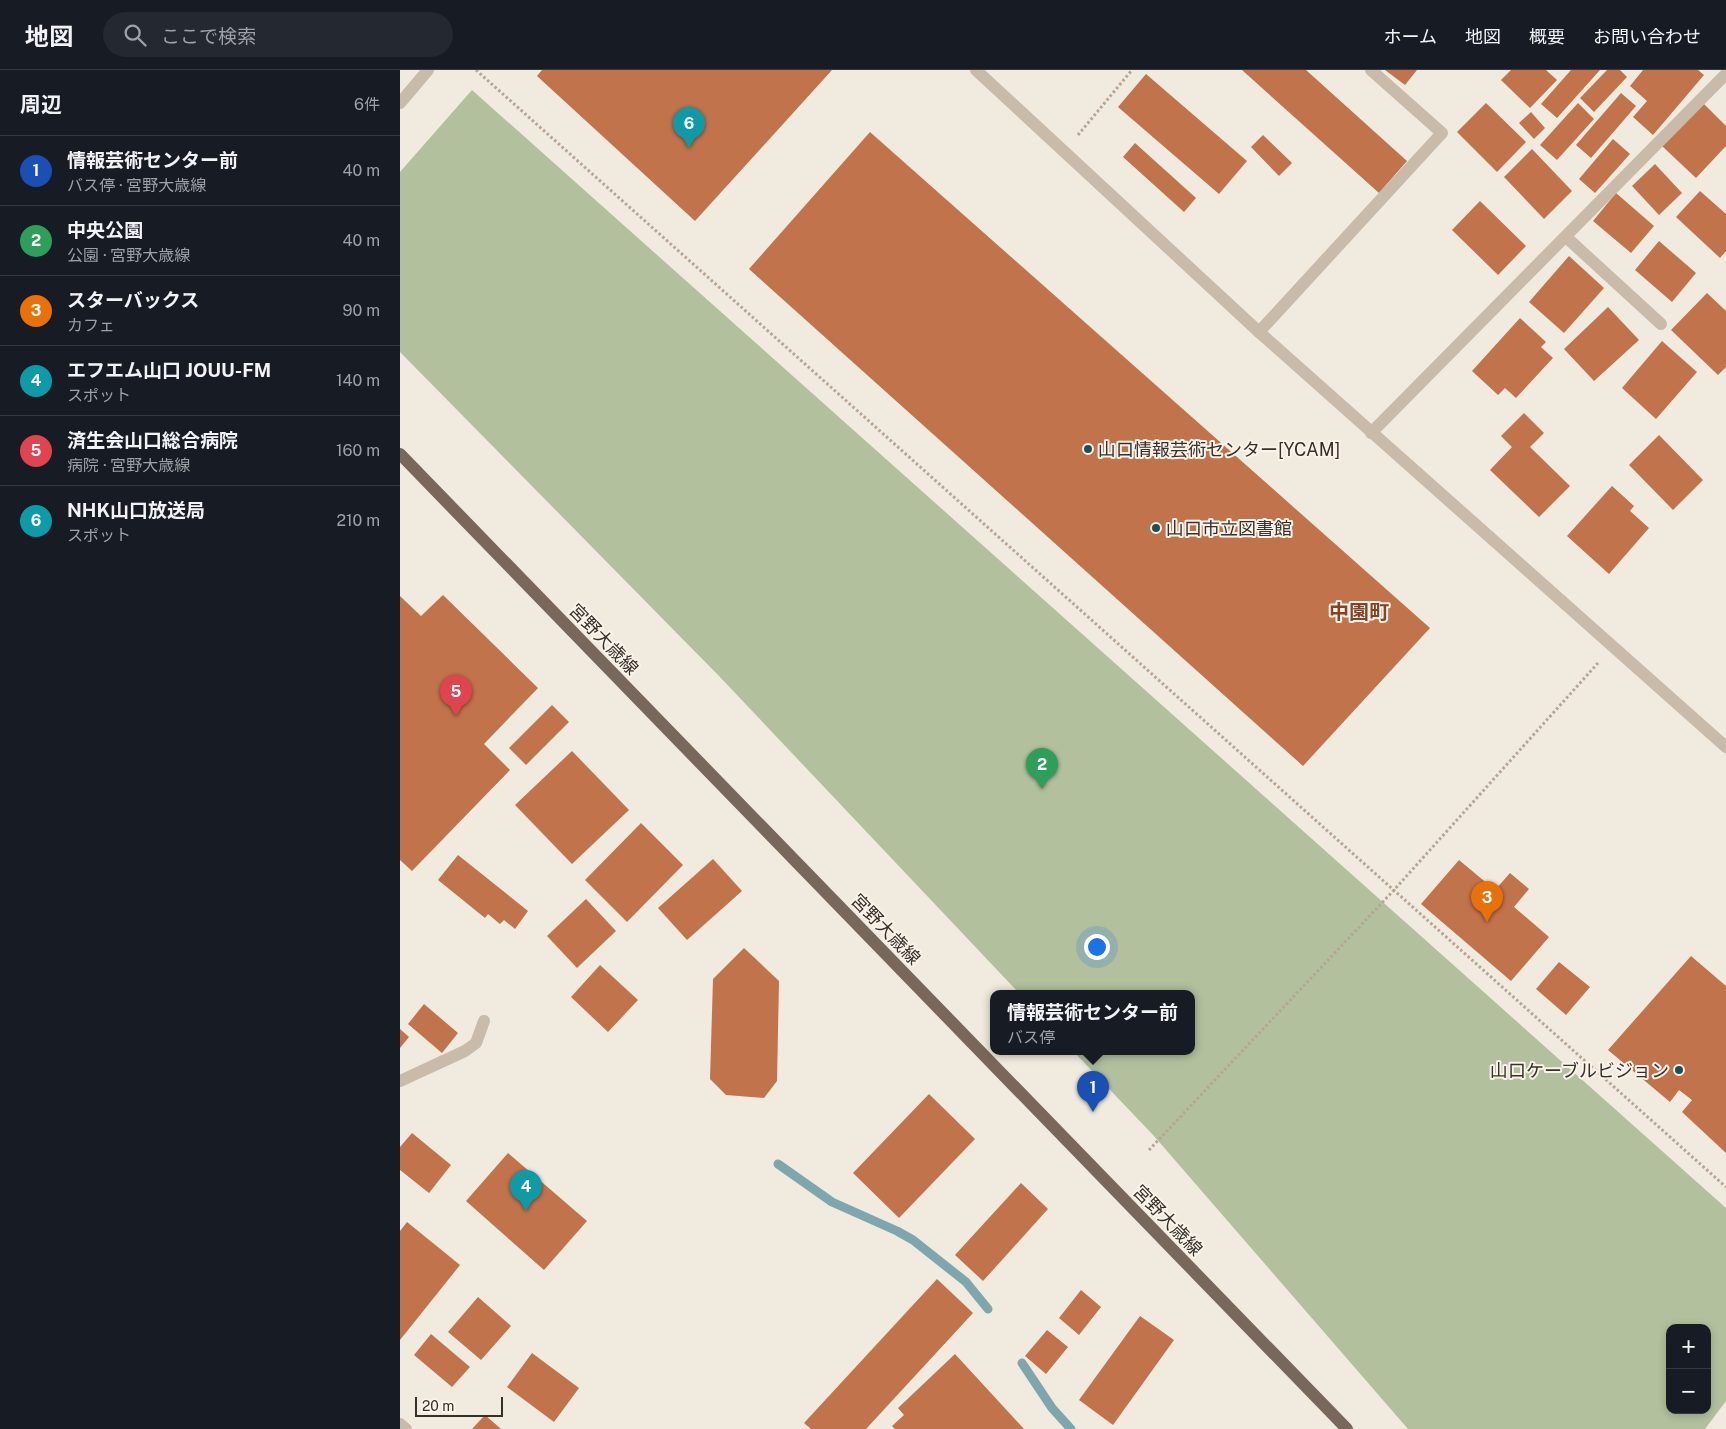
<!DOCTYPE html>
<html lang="ja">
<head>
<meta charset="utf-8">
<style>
  :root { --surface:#171b24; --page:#242831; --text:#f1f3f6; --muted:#9ea1a6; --line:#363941; --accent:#7c3aed }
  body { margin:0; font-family:"Public Sans","Noto Sans JP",sans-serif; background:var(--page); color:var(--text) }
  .controls { position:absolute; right:15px; bottom:15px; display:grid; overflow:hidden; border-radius:10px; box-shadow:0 2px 8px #0003 }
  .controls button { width:45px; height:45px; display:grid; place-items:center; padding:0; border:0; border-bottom:1px solid var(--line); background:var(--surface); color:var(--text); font:25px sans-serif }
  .scale { position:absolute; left:15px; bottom:12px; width:88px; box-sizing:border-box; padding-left:5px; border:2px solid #372f29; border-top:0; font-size:14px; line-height:18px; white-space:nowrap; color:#372f29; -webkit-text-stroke:4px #f9f3ea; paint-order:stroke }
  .you { position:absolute; left:696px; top:876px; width:18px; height:18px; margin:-12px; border:4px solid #fff; border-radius:50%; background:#1a73e8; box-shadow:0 0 0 8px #1a73e833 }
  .badge { display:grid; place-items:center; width:32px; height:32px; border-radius:50%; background:var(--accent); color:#fff; font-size:16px; font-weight:700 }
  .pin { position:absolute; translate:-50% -41px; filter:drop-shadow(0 1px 2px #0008) }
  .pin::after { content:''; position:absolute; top:26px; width:18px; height:15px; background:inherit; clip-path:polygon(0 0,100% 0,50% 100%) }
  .popup { position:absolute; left:590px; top:920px; width:205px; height:65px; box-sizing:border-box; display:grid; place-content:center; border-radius:10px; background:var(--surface); filter:drop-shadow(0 1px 4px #0005); font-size:16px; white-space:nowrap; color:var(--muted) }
  .popup b { font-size:19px; color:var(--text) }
  .popup::after { content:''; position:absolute; left:50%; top:100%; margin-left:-10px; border:10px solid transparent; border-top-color:var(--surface) }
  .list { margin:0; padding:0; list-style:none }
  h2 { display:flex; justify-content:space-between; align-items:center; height:65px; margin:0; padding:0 20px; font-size:21px }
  h2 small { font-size:16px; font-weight:400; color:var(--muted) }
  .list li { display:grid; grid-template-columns:32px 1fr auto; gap:15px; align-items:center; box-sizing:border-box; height:70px; padding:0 20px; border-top:1px solid var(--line) }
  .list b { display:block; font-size:19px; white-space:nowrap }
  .list p { margin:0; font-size:16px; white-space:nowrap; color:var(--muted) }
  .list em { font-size:16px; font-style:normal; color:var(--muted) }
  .icon { flex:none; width:28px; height:28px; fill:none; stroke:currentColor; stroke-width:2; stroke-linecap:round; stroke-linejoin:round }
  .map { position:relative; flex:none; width:1326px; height:1359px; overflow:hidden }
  header { display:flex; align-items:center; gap:30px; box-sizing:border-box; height:70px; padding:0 25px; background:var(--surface); border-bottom:1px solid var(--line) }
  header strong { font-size:24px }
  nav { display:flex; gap:28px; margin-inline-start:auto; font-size:18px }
  .search { width:350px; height:45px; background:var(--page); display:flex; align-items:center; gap:12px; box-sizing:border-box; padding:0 18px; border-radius:28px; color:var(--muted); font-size:19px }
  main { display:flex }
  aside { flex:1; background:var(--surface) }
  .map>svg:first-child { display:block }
</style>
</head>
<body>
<header>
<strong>地図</strong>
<div class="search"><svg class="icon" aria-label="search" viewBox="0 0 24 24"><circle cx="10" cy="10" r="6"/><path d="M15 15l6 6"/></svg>ここで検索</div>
<nav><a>ホーム</a><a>地図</a><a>概要</a><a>お問い合わせ</a></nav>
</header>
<main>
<aside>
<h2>周辺<small>6件</small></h2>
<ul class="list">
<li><span class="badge" style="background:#1a4fb4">1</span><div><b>情報芸術センター前</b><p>バス停 · 宮野大歳線</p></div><em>40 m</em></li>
<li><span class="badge" style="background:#2e9e5b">2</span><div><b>中央公園</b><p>公園 · 宮野大歳線</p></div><em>40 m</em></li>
<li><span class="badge" style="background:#e8710a">3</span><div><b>スターバックス</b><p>カフェ</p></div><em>90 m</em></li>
<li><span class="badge" style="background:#0f9aa8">4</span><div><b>エフエム山口 JOUU-FM</b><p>スポット</p></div><em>140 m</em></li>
<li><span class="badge" style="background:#e0444e">5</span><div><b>済生会山口総合病院</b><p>病院 · 宮野大歳線</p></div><em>160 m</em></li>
<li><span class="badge" style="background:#0f9aa8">6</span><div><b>NHK山口放送局</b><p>スポット</p></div><em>210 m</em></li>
</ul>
</aside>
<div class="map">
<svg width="1326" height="1359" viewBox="0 0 1326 1359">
  <rect width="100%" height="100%" fill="#f1eade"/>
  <path fill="#b2c09e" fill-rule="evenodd" d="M 72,20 L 1326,1138 L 1326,1331 L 1305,1359 L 1008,1359 L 754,1066 L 673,981 L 792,981 L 792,923 L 619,923 L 319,606 L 0,282 L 0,102 ZM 1270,1258 L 1307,1258 L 1307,1340 L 1270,1340 Z"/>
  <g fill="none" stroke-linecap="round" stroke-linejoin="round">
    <g stroke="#7ea7ad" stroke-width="9">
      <polyline points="378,1094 432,1132 497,1161 513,1170 566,1212 588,1239"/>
      <polyline points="622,1293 652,1338 671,1359"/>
    </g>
  </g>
  <g fill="#c1734c">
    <polygon points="142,0 432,0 295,151 137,6"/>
    <polygon points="842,0 906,0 1007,91 979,123"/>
    <polygon points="985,0 1017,0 1005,15"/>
    <polygon points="1111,0 1146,0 1157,10 1130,38 1101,10"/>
    <polygon points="1171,0 1200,0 1157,48 1141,34"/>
    <polygon points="1207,0 1220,0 1227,7 1194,42 1180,28"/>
    <polygon points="1243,0 1298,0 1304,5 1253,65 1233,47 1247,31 1230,16"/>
    <polygon points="746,4 847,91 819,124 718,37"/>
    <polygon points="1221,23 1236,36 1191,88 1176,75"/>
    <polygon points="1086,33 1126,72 1097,102 1057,62"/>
    <polygon points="1178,33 1194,49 1157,90 1140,75"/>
    <polygon points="1303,33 1326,56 1326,76 1296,108 1262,76"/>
    <polygon points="1131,42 1145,58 1134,69 1119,53"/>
    <polygon points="470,62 1030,558 903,696 349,199"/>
    <polygon points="863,65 892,93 879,106 851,77"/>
    <polygon points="1213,69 1230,84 1195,123 1179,109"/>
    <polygon points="735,73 796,128 784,142 723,87"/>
    <polygon points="1132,79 1172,121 1144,149 1104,107"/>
    <polygon points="1255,94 1282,123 1259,145 1232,116"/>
    <polygon points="1300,121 1326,144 1326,181 1320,188 1276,147"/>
    <polygon points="1216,123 1254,156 1231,183 1193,151"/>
    <polygon points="1080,131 1126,176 1098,205 1052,160"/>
    <polygon points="1259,171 1296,203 1272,232 1235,200"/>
    <polygon points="1169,186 1204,218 1164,263 1129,232"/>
    <polygon points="1307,223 1326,241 1326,297 1318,305 1271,260"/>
    <polygon points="1208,237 1239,270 1194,311 1164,279"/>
    <polygon points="1120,248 1146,272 1141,277 1153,288 1116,328 1105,318 1098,325 1072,301"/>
    <polygon points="1262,271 1297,302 1256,349 1222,318"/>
    <polygon points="1124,343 1144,363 1130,377 1170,416 1139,447 1090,400 1112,377 1101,366"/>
    <polygon points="1259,365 1303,410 1273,440 1229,395"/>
    <polygon points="1212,416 1234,436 1230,441 1249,458 1209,504 1167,466"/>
    <polygon points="43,525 138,618 84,674 110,700 12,801 0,790 0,526 21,546"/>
    <polygon points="152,635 169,652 126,695 109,678"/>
    <polygon points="172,681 229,740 172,794 115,735"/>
    <polygon points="241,753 283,795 227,852 185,810"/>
    <polygon points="58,785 128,841 115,859 104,850 100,854 88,844 85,848 38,810"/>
    <polygon points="313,789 342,821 287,870 258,838"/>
    <polygon points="1059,790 1095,820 1110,803 1129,819 1114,837 1149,867 1111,911 1021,834"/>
    <polygon points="186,829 216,861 177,898 147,866"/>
    <polygon points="344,878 379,911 377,1011 364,1028 326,1025 310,1009 313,909"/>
    <polygon points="1291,886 1326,916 1326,1083 1282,1042 1292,1030 1279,1020 1270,1032 1208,980"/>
    <polygon points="1159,892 1190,917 1166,945 1136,919"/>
    <polygon points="200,895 238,930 208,962 171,927"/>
    <polygon points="24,934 58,963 42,983 8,954"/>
    <polygon points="0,959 9,967 0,978"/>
    <polygon points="529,1024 575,1069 499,1148 453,1103"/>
    <polygon points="12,1063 51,1095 29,1123 0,1100 0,1077"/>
    <polygon points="108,1083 187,1151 144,1200 66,1131"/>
    <polygon points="621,1113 648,1139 583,1211 555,1185"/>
    <polygon points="7,1152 60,1195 0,1270 0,1161"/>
    <polygon points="537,1209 573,1243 466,1359 411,1359 404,1353"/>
    <polygon points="681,1220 701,1237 679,1265 659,1248"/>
    <polygon points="78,1227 111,1256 81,1290 48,1262"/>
    <polygon points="740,1246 774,1270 713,1355 679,1330"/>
    <polygon points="647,1260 668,1277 646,1304 625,1286"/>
    <polygon points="31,1264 70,1297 52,1317 14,1285"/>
    <polygon points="132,1283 179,1318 154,1352 107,1317"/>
    <polygon points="555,1284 624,1359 495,1359 492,1356 504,1345 498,1338"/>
    <polygon points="85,1345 101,1359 72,1359"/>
  </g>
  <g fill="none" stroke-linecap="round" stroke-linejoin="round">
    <g stroke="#b5a594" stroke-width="3" stroke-dasharray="2.5 2.5" stroke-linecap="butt">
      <polyline points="76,0 1326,1117"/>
      <polyline points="678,65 732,0"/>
      <polyline points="749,1080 994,820 1198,593"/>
    </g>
    <g stroke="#c9bbaa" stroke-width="12">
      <polyline points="576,0 859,262 1326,677"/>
      <polyline points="0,33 28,0"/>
      <polyline points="1166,167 1261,254"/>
      <polyline points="859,262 1042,63 971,0"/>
      <polyline points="971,363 1326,4"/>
      <polyline points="0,1011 65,981 76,973 84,951"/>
      <polyline points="0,1354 6,1359"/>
    </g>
    <polyline stroke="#78675b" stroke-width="12" points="0,384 947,1359"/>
  </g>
  <g fill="#204e57" stroke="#f9f3ea" stroke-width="2">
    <circle cx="688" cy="379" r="5"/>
    <circle cx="756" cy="458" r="5"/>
    <circle cx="1279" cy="1000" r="5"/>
  </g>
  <g text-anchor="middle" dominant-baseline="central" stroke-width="4" stroke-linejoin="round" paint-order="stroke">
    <g font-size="18" fill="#372f29" stroke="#f9f3ea" text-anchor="start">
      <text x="698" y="379">山口情報芸術センター[YCAM]</text>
      <text x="766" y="458">山口市立図書館</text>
      <text x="1269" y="1000" text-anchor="end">山口ケーブルビジョン</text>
    </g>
    <g font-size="18" fill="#372f29" stroke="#f9f3ea">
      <text transform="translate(204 569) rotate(46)">宮野大歳線</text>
      <text transform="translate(486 859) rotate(46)">宮野大歳線</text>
      <text transform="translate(768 1150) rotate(46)">宮野大歳線</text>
    </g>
    <g font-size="20" font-weight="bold" fill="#834425" stroke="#f9f3ea">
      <text x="959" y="542">中園町</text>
    </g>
  </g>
</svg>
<div class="controls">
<button>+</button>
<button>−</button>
</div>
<div class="scale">20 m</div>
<div class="you"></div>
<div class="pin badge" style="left:693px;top:1042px;background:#1a4fb4">1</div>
<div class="popup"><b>情報芸術センター前</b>バス停</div>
<div class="pin badge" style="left:642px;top:719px;background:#2e9e5b">2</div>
<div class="pin badge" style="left:1087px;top:852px;background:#e8710a">3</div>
<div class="pin badge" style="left:126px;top:1141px;background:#0f9aa8">4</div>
<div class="pin badge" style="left:56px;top:646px;background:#e0444e">5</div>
<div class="pin badge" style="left:289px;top:78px;background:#0f9aa8">6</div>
</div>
</main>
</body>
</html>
